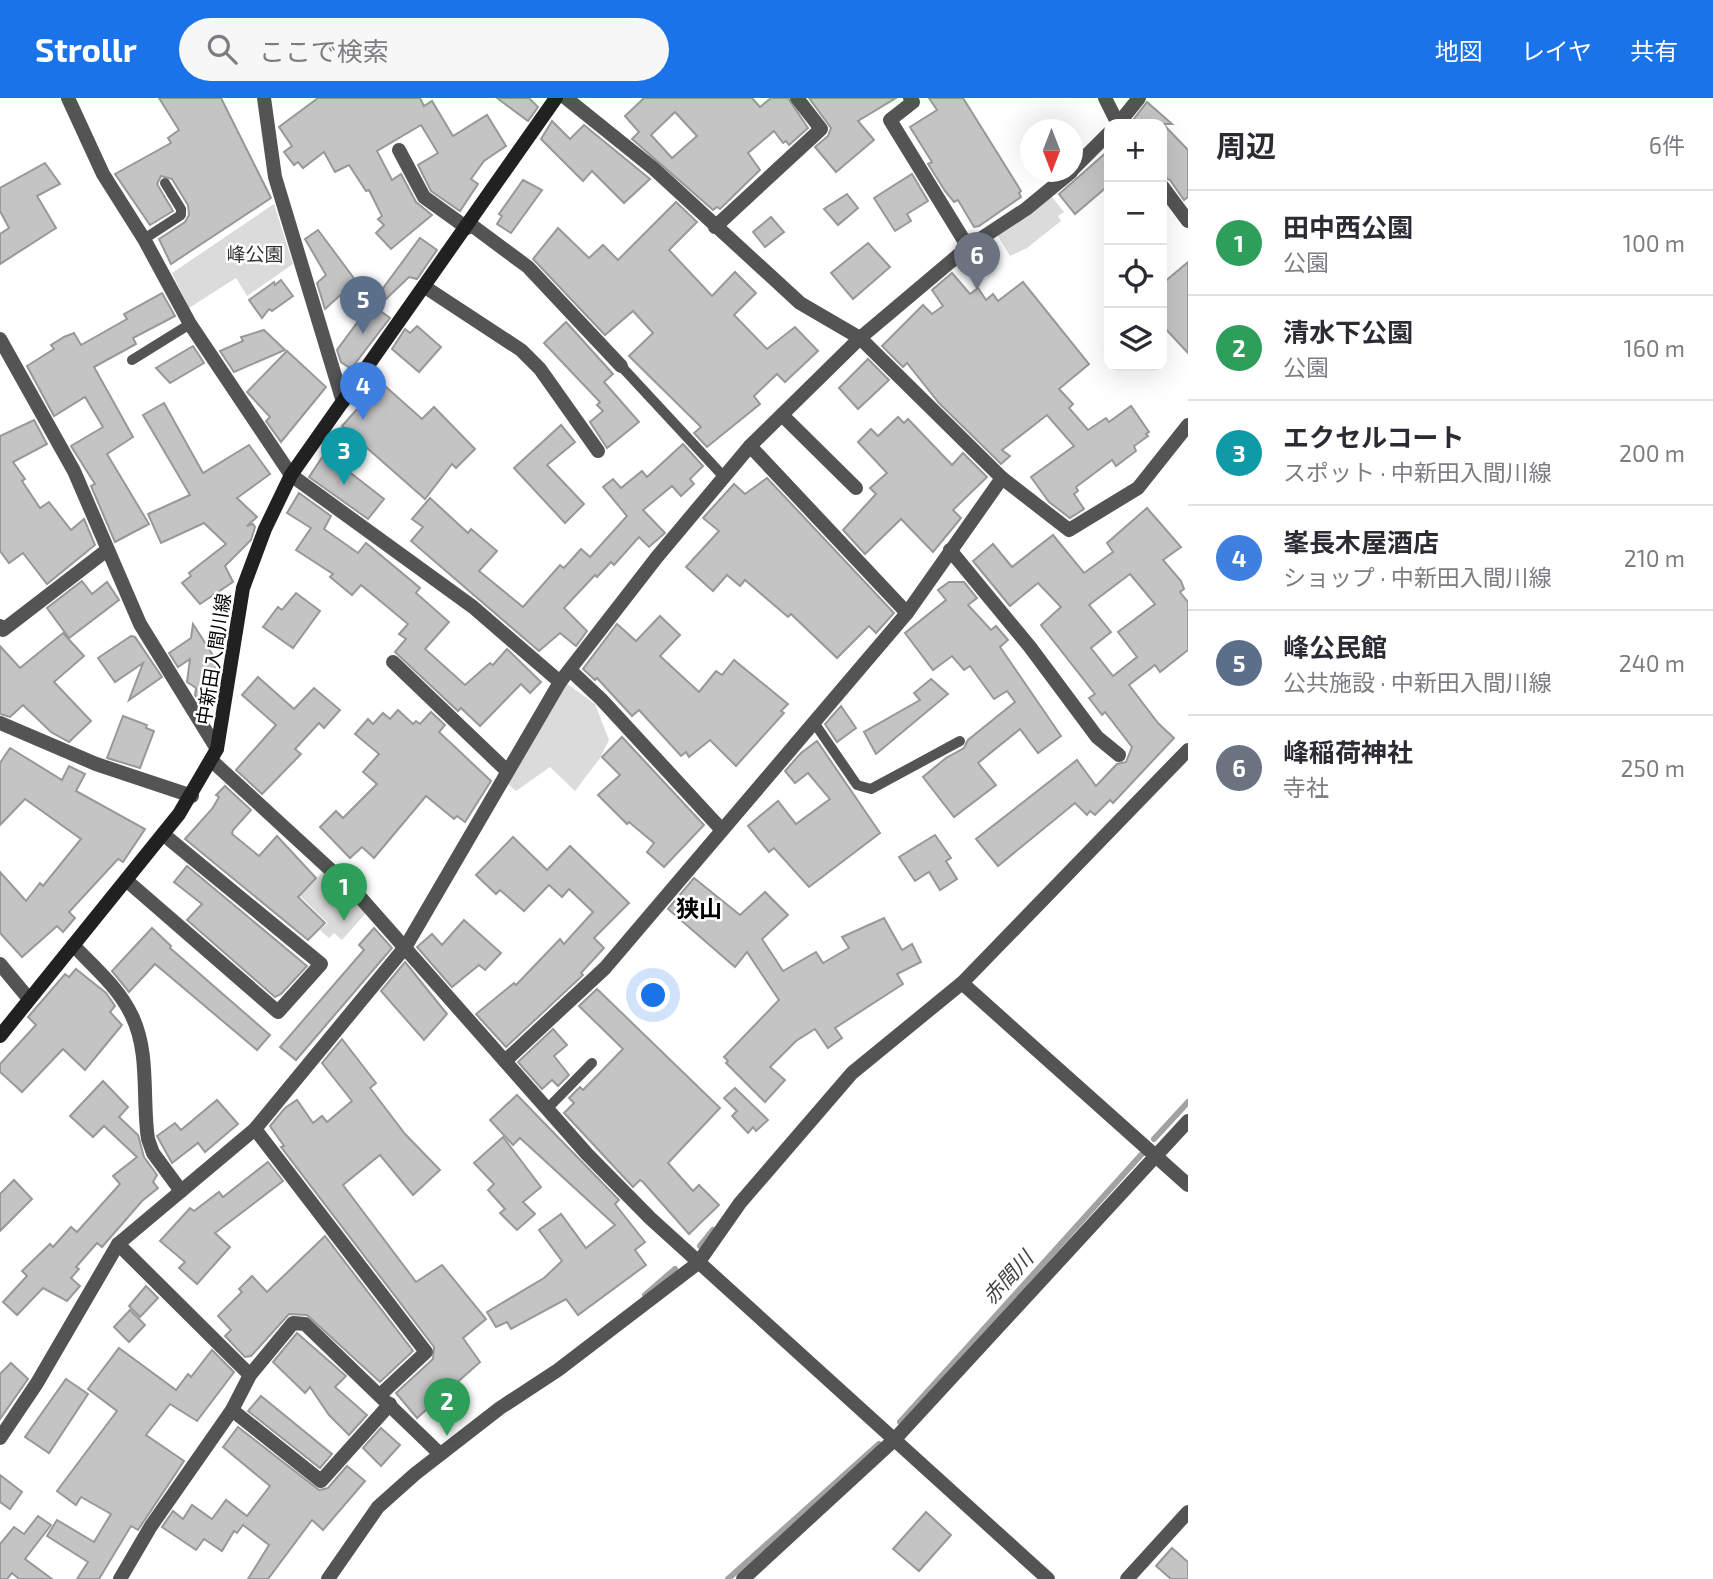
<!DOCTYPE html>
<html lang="ja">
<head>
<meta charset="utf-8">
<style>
  :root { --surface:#fff; --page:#f7f7f7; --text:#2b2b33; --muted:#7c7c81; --line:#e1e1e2; --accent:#1a73e8 }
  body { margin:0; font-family:"Exo 2","Noto Sans JP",sans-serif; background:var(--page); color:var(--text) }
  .controls { position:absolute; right:21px; top:21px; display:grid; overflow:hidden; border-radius:14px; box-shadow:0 7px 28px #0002 }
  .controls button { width:63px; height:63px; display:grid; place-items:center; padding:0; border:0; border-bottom:2px solid var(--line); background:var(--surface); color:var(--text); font:35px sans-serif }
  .compass { position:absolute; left:1020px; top:21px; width:63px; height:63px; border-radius:50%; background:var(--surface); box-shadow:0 7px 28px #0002; rotate:180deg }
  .you { position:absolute; left:654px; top:898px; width:24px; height:24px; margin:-18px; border:5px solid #fff; border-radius:50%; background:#1a73e8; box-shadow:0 0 0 10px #1a73e833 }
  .badge { display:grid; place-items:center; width:46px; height:46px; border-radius:50%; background:var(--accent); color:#fff; font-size:23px; font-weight:700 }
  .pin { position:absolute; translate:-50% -58px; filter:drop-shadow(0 2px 4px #0008) }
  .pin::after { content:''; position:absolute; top:37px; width:24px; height:21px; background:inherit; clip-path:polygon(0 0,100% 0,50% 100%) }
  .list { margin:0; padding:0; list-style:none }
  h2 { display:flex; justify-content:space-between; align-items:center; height:91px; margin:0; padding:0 28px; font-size:30px }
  h2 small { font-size:23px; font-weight:400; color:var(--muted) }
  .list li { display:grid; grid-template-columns:46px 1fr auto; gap:21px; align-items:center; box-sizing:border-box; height:105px; padding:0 28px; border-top:2px solid var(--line) }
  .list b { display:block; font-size:26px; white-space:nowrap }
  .list p { margin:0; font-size:23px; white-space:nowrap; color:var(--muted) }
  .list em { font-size:23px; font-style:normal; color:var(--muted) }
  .icon { flex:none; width:38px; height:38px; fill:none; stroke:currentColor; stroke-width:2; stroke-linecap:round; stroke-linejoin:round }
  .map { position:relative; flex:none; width:1188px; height:1481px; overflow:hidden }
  header { display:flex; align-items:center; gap:42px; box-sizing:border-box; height:98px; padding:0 35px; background:var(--accent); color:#fff }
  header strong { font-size:33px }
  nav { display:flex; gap:38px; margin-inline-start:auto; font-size:24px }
  .search { width:490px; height:63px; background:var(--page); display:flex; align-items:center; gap:18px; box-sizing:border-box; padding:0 24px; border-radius:38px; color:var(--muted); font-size:26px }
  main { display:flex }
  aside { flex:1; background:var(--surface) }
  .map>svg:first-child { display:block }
</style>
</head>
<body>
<header>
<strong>Strollr</strong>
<div class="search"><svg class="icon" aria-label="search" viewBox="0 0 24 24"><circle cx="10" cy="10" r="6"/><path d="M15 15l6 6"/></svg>ここで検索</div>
<nav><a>地図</a><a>レイヤ</a><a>共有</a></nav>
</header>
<main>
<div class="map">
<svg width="1188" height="1481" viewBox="0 0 1188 1481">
  <rect width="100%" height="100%" fill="#fff"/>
  <g fill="#dbdbdb">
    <polygon points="1051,98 1064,114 1058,118 1061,123 1027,150 1010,158 996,135"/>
    <polygon points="274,106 293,166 247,198 236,180 189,210 172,175"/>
    <polygon points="566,585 595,606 609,642 600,660 575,693 550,669 516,693 508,686"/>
    <polygon points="323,774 353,802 342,812 354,802 366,815 342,842 334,835 329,840 320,832 328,825 300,798"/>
  </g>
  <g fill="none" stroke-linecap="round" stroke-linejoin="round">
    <g stroke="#a2a2a2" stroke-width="6">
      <polyline points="1154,1041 1188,1004"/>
      <polyline points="700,1148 713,1132"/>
      <polyline points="645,1197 675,1171"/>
      <polyline points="900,1324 1141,1057"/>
      <polyline points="728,1481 879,1346"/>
    </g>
  </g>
  <g fill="#c4c4c4" stroke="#989898" stroke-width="2" fill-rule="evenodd">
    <polygon points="159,0 221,0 271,100 171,166 159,141 185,124 189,117 188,107 172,81 161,78 157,86 173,113 150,127 115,76 171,45 168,40 179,32"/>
    <polygon points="318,0 420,0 424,8 432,3 453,38 487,17 506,48 484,63 471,81 478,86 460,113 431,93 418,67 438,55 421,27 377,53 392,82 401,76 416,104 432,117 391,151 376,135 384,127 378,121 382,118 369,92 366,93 349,67 335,74 324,54 303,70 298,64 294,67 284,54 292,48 279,29"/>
    <polygon points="497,0 529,0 538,9 528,23"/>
    <path d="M 644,0 L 752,0 L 760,9 L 771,0 L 788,0 L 808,30 L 789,47 L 786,43 L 783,45 L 774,33 L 748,55 L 760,72 L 720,111 L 717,109 L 713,112 L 632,41 L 639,34 L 625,18 ZM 675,14 L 697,38 L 672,60 L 651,37 Z"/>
    <polygon points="809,0 896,0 858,23 874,42 836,74 815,49 828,38 831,30"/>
    <polygon points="929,0 963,0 1021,93 1019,95 1021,99 979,128 974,129 958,102 954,104 945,93 928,66 932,64 910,29 937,12"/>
    <polygon points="1147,4 1172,26 1163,26 1188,52 1188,99 1184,102 1170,82 1162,78 1162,26 1130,26"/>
    <polygon points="552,23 570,41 584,27 650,81 624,105 592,73 583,83 541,41"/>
    <polygon points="1109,52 1109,87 1075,116 1059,96"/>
    <polygon points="45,65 60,86 37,98 56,130 0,166 0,136 9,130 0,113 0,90"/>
    <polygon points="912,76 928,103 907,116 911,123 895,133 874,100"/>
    <polygon points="523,82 542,92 511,135 497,126 502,118 499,116"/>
    <polygon points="847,96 858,110 838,127 824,111"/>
    <polygon points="676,104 697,124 669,152 712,198 735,174 756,195 734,217 767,251 795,229 818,253 785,284 777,276 754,298 760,306 707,349 694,335 701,329 629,258 653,235 633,213 605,237 533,161 558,130 589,160 603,147 618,162"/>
    <polygon points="771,119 784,134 765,149 753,134"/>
    <polygon points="318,132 356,183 325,211 317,185 326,177 305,141"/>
    <polygon points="420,140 437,152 417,181 409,179 385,202 378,197"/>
    <polygon points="868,145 890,169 853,201 831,175"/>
    <polygon points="1188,164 1188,255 1162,227 1162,186"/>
    <polygon points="952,175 970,196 978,190 986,202 993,196 998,203 1023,184 1089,266 1059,291 1073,306 1069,310 1088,332 1106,320 1109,324 1131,308 1149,334 1146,336 1148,338 1134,348 1136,353 1116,368 1112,362 1076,389 1078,393 1074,396 1084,411 1070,420 1049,404 1031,379 1074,348 1047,317 1002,352 1010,358 1001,366 939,305 907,265 903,269 882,248 923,207 932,216 943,208 932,192"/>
    <polygon points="281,182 293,198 272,213 269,211 262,220 249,202 274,184 275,187"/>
    <polygon points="162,195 175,218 133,240 136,246 94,269 133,339 107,356 149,426 115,444 91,388 95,386 71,348 103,329 85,299 54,318 27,268 54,251 51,247 64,239 74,235 81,247 127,221 124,216"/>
    <polygon points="371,206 390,220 351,271 341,264 337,252"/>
    <polygon points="566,224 613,276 604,284 639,324 607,350 590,324 603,313 597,307 600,304 544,245"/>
    <polygon points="417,228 441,249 419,274 392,251 405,231 410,235"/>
    <polygon points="264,232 285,252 234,274 220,253 243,243 241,239"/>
    <polygon points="193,248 204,265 170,285 156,270"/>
    <polygon points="287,253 326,289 281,344 266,323 270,319 247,294"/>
    <polygon points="868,261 889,282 858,311 839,290"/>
    <polygon points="377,281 422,321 434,309 475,351 456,370 452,366 425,401 342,328 368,299 364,296"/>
    <polygon points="164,305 203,375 249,347 270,376 237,400 257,419 247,428 253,426 255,429 251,442 225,468 233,484 200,506 182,485 191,478 189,475 226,446 204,425 161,445 148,416 190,397 143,317"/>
    <polygon points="898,319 904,325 908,321 952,367 963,355 987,379 953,412 961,420 933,454 901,421 865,456 843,432 876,396 870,390 887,375 858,344 871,331 878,338"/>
    <polygon points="34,322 47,346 13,364 25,381 22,383 40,410 49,404 71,432 84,421 95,447 47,486 23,455 9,465 0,453 0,338"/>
    <polygon points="561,327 575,344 547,367 584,406 565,425 514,370"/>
    <polygon points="683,346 703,368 690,381 694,386 681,398 672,388 643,412 665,435 649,449 639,439 614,467 611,464 597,479 595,477 564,510 587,533 576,548 560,535 539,553 411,443 423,429 412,421 430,400 468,435 471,431 497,453 479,473 523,509 560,467 564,470 581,451 590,459 627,418 603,389 613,381 621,390 642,373 647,379"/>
    <polygon points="325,355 384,401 368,421 309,379"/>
    <polygon points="767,380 894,515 876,535 869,528 837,560 791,516 788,519 745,482 740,488 727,477 713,493 686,469 719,433 703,420 734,386 745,396"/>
    <polygon points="299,395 331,418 324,431 358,455 366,445 420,490 416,495 449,524 425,551 465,587 490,565 493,567 507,551 541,584 530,595 521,586 480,628 461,610 458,613 395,554 406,541 399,536 408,526 361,487 352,497 330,479 333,476 296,452 311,430 287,415"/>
    <path d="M 1147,410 L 1181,449 L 1163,462 L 1181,483 L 1184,491 L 1180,494 L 1188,504 L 1188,552 L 1160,574 L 1155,567 L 1129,587 L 1158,625 L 1174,640 L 1113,705 L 1110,702 L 1095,717 L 1090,713 L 1087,717 L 1075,705 L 998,768 L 976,741 L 1077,662 L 1096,688 L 1117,666 L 1126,664 L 1132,649 L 1105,614 L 1102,617 L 1089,600 L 1095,596 L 1041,527 L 1061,509 L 1038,485 L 1010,508 L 973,463 L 993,446 L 1012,469 L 1053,437 L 1084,475 L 1113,454 L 1107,445 ZM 1130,476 L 1155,506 L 1118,534 L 1137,559 L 1113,578 L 1091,550 L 1111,534 L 1089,507 Z"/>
    <polygon points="82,483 92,496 107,484 119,502 69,540 47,510"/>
    <polygon points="949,484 964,484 977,500 968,507 991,532 996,528 1008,542 1000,549 1061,638 1038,655 1020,631 978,665 996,687 954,719 923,679 946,660 964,650 968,642 1015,604 1007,593 994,601 970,568 964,572 952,558 933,572 905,535 946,502 938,492"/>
    <polygon points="296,495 320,513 293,550 263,529 278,509 282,512"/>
    <polygon points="660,518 680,537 660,558 699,594 716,573 722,577 734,562 788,606 781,613 784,615 736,668 710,642 689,659 686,654 681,658 639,612 632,618 597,580 595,582 583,571 617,526 636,543"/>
    <polygon points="193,526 216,562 215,592 213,592 210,611 203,609 195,597 196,590 187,584 190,561 178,569 169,555 191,540"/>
    <polygon points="63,535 84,558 54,584 91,623 69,644 51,634 23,607 10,619 0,616 0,548 20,570"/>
    <polygon points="131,538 135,539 162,579 129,602 143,565 115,584 98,560"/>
    <polygon points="258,579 294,611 314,590 340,612 324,630 319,625 295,651 301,656 262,696 236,672 276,627 242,597"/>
    <polygon points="931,581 948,596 876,656 864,634 920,602 914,595"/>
    <polygon points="841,608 856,630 837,644 825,626"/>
    <polygon points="398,612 413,626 416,623 420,626 431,614 445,627 439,634 491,683 465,724 457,718 454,721 426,698 374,760 362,749 350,760 320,729 336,713 343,720 377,686 363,674 379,656 355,636 368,621 373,626 383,615 390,621"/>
    <polygon points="123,618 147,627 146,630 154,633 140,670 107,660"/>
    <polygon points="622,639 704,727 664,769 647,754 654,745 629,724 627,726 598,697 620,677 602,659"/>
    <polygon points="817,643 880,735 809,789 774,750 769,754 748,728 778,703 796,726 830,701 808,675 795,685 785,673 801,655"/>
    <polygon points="10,650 62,682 69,668 85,676 76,693 145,731 123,764 118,761 69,814 75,820 63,834 57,828 22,859 0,835 0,774 26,803 40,785 43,788 81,741 25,701 0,727 0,665"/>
    <polygon points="225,688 251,712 233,732 232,736 259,758 277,738 316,780 298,799 325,825 308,842 185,741 212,711 219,699 216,697"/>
    <polygon points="935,737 951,760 946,763 957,781 940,792 929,774 915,783 899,759"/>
    <polygon points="513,739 547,772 570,748 629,805 594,840 604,850 581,875 583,877 506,949 476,916 514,885 516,887 560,841 564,846 593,814 569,791 562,799 549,787 524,813 500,792 496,796 476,777"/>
    <polygon points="187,768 307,868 281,896 275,899 187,822 202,806 174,784"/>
    <polygon points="694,780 740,817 765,794 788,817 762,841 783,873 816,854 823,865 849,850 842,839 884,820 902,852 912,846 921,864 897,876 903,886 835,930 842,940 828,950 815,931 796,943 770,969 785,982 765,1004 726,965 728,963 724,959 779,902 747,854 735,869 668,811"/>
    <polygon points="464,822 501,855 485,872 479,867 452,889 417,849 432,836 442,847"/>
    <polygon points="152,830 171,848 170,850 270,937 257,952 155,866 129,894 112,873"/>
    <polygon points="374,830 392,850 296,962 280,949 364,852 359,847"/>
    <polygon points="405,864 447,916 424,942 381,893"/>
    <polygon points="76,871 106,895 115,908 110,914 122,927 85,972 63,951 22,994 0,974 0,966 36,927 28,919 65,876 69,879"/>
    <polygon points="597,891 720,1010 668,1065 693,1093 699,1087 719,1107 689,1136 643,1084 640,1082 633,1089 564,1015 574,1005 569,1000 580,989 583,992 623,951 579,908"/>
    <polygon points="553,931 567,947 554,958 569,977 558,988 552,982 542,991 518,964"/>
    <polygon points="342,941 376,985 370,990 405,1036 440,1072 413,1097 380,1057 343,1087 416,1184 442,1167 486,1221 463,1240 480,1264 417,1320 396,1295 433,1261 434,1249 281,1049 284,1048 270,1028 285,1010 297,1002 313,1025 322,1018 327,1024 352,1003 322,965"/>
    <polygon points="103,983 128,1009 119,1019 138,1037 144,1059 157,1077 153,1084 158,1090 142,1103 102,1149 97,1145 76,1169 79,1171 71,1180 80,1188 67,1203 43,1190 17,1217 3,1204 27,1178 22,1173 50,1146 53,1149 71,1129 77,1134 120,1086 113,1078 137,1059 104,1028 93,1039 70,1018"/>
    <polygon points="735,990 768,1022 756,1033 753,1029 748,1035 732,1018 737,1013 724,1000"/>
    <polygon points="517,997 619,1102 615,1106 645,1144 635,1152 646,1167 578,1217 566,1201 511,1231 507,1224 496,1229 487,1214 544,1180 562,1163 539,1132 561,1116 586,1150 615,1127 520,1040 513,1047 490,1022"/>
    <polygon points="217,1002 238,1026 205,1054 198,1045 172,1065 157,1038 175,1025 181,1032"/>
    <polygon points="503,1039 541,1089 523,1104 535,1116 517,1132 500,1115 505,1111 488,1092 494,1086 474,1065"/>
    <polygon points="268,1064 283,1083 215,1135 230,1149 197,1186 179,1170 185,1164 160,1143 190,1110 194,1113 219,1094 223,1099"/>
    <polygon points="14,1082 32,1101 0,1133 0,1096"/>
    <polygon points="325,1138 413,1253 380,1284 307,1217 289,1216 251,1258 245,1259 225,1238 231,1232 218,1218 242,1194 239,1191 252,1178 267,1194"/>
    <polygon points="146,1188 158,1200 140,1219 129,1208"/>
    <polygon points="130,1212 145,1227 129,1244 114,1229"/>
    <polygon points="297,1235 346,1278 335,1289 367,1317 349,1337 329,1317 310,1289 305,1295 273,1264"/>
    <polygon points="119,1250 176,1292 188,1276 191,1279 212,1252 234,1274 197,1323 170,1306 146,1337 184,1363 138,1432 131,1428 99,1481 77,1481 88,1464 47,1438 57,1422 94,1444 111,1416 81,1399 76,1407 57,1393 117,1313 88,1291"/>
    <polygon points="11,1265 28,1281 0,1321 0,1276"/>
    <polygon points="66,1281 88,1296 49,1355 25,1339"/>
    <polygon points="261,1298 332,1356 320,1370 248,1313"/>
    <polygon points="238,1329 319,1392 328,1390 347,1368 365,1383 323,1432 312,1422 268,1481 248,1481 269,1447 243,1427 237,1435 234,1433 222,1453 204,1441 196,1452 162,1429 173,1413 183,1421 192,1407 212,1421 226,1402 247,1418 270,1388 223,1349"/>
    <polygon points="381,1330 400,1347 381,1368 363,1350"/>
    <polygon points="0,1377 22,1394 10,1411 0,1404"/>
    <polygon points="926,1414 951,1437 919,1473 893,1451"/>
    <polygon points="38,1418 51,1427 25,1461 52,1481 19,1481 12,1475 7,1481 0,1481 0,1446 14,1429 24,1436"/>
    <polygon points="1172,1450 1188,1464 1188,1481 1171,1481 1156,1468"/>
  </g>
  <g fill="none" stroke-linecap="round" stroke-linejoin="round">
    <g stroke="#545454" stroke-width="10">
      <polyline points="144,141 181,117 181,111 165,85"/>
      <polyline points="132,262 190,226"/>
      <polyline points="621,268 724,379"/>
      <polyline points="813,623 857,687 871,691 960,643"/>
      <polyline points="547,1011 592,965"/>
    </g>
    <g stroke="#545454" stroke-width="14">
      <polyline points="68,0 103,76 144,141 190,226 291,377 473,509 560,584"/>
      <polyline points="264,0 275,79 343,304"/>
      <polyline points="566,0 653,70 800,205 860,240 1002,380 1069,432 1138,390 1188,327"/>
      <polyline points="910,0 913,4 890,22 968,149"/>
      <polyline points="1105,0 1118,26"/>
      <polyline points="1118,26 1139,0"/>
      <polyline points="399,52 424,99 467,130"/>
      <polyline points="1072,72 1109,35"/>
      <polyline points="1162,88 1188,123"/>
      <polyline points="470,126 528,169 621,268"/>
      <polyline points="715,129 821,31 797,0"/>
      <polyline points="425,189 521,252 540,271 598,353"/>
      <polyline points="0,241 74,373 140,526 217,651"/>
      <polyline points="782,317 856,390"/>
      <polyline points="750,348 907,515"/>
      <polyline points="950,452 1030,549 1097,639 1119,657"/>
      <polyline points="0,528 3,532 107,452"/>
      <polyline points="393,564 507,673"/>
      <polyline points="570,572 601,601 721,731"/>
      <polyline points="0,625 96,666 192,698"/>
      <polyline points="211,662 359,798 587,1056 650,1120 1048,1481"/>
      <polyline points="126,782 278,914 321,866 163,736"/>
      <path d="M 73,847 C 94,869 119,890 132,918 C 150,955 142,1001 148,1041 L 153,1055 L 181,1093"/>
      <polyline points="0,866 29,901"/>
      <polyline points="962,885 1188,1087"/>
      <polyline points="505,963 605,870 907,515 1002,380"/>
      <polyline points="255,1031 426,1254 380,1297"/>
      <polyline points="118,1146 250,1277"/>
      <polyline points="232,1312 321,1383 390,1306"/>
      <polyline points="0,1340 37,1285 118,1146 255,1031 406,848 560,584 657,459 750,348 860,240 968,149 1026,111 1071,74"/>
      <polyline points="120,1481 151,1428 232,1312 250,1277 293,1225 305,1226 440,1356"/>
      <polyline points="328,1481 378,1409 415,1376 500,1310 558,1272 698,1165 740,1105 852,975 962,885 1188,652"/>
      <polyline points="743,1481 894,1342 1188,1023"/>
      <polyline points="1127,1481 1188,1414"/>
    </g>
    <polyline stroke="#212121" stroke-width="14" points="0,938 179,716 217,651 243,490 265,431 291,377 556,0"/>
  </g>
  <g text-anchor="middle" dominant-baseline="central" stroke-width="5" stroke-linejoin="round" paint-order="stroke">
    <g font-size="19" fill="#323232" stroke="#fff">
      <text x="255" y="155">峰公園</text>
    </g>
    <g font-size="19" fill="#000" stroke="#fff">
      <text transform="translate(213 561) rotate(-81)">中新田入間川線</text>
    </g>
    <g font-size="21" font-style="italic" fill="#434343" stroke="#fff">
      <text transform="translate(1007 1179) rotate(-48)">赤間川</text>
    </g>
    <g font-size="23" font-weight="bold" fill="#000" stroke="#fff">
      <text x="699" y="810">狭山</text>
    </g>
  </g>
</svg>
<div class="controls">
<button>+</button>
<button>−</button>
<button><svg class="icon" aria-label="locate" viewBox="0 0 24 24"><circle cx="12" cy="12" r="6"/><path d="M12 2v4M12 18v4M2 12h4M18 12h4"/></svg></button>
<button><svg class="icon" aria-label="layers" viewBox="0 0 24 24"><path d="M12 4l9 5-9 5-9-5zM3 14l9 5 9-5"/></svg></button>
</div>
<svg class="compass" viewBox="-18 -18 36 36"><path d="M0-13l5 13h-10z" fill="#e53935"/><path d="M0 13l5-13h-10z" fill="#7c7c81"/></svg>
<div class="you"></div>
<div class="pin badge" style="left:344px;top:823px;background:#2e9e5b">1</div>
<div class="pin badge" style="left:447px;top:1338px;background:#2e9e5b">2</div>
<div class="pin badge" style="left:344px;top:387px;background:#0f9aa8">3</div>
<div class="pin badge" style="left:363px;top:322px;background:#3f7fe0">4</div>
<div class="pin badge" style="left:363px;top:236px;background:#5c6f8a">5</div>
<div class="pin badge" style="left:977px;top:192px;background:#6b7280">6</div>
</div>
<aside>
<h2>周辺<small>6件</small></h2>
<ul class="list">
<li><span class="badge" style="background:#2e9e5b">1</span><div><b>田中西公園</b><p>公園</p></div><em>100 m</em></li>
<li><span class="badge" style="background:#2e9e5b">2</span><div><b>清水下公園</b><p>公園</p></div><em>160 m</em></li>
<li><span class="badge" style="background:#0f9aa8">3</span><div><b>エクセルコート</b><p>スポット · 中新田入間川線</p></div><em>200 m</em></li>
<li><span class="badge" style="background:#3f7fe0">4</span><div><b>峯長木屋酒店</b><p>ショップ · 中新田入間川線</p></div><em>210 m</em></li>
<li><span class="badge" style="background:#5c6f8a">5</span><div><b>峰公民館</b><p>公共施設 · 中新田入間川線</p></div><em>240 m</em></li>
<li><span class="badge" style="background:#6b7280">6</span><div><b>峰稲荷神社</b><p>寺社</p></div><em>250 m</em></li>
</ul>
</aside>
</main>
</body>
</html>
